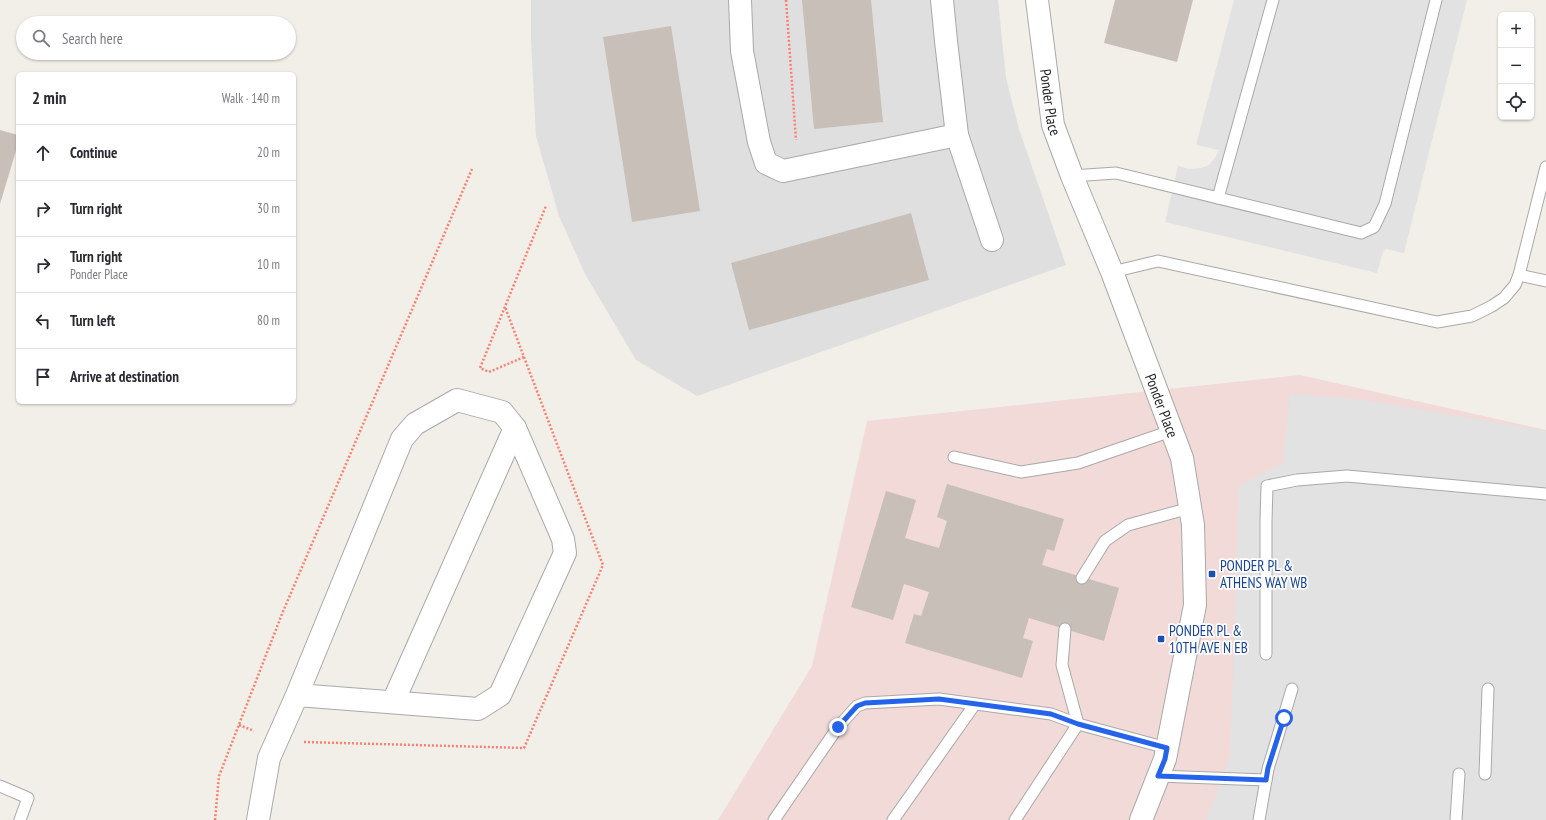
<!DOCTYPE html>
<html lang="en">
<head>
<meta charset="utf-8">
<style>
  :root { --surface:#fff; --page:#f2f2f3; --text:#2b2b33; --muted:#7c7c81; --line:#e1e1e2 }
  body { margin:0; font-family:"PT Sans Narrow",sans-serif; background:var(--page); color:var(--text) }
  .controls { position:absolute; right:12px; top:12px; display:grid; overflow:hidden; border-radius:6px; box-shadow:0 1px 3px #0004 }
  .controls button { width:36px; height:36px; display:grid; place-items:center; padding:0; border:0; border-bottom:1px solid var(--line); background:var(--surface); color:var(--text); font:20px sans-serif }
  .stop { position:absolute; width:12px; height:12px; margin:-9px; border:3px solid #2563eb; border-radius:50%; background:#fff }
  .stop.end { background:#2563eb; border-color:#fff; box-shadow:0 1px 4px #0008 }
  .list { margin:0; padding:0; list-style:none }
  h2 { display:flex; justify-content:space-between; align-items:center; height:52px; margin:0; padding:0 16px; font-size:17px }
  h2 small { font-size:13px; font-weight:400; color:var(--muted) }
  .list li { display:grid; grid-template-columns:26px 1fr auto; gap:12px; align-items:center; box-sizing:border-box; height:56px; padding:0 16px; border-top:1px solid var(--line) }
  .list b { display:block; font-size:15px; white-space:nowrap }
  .list p { margin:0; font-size:13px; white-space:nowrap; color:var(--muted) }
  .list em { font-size:13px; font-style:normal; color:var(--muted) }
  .icon { flex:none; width:22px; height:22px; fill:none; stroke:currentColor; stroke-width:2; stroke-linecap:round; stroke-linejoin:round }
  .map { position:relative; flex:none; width:1546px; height:820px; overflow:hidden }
  .search { position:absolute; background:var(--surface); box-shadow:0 1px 3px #0004; left:16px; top:16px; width:280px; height:44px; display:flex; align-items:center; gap:10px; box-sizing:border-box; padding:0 14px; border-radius:22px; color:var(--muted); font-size:15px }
  .panel { position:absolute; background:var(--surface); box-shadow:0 1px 3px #0004; left:16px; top:72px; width:280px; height:332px; border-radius:6px }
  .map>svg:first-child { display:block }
</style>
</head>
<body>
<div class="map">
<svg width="1546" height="820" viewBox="0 0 1546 820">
  <rect width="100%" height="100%" fill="#f2efe9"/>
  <polygon fill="#e0dfdf" points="531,0 998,0 1006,78 1019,129 1066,265 697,396 636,360 585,274 559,216 536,136 531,41"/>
  <polygon fill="#f2dad9" points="1300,375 1546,430 1546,820 718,820 812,666 867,421"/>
  <g fill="#e2e2e2">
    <polygon points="1234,0 1467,0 1404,253 1386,249 1383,252 1377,273 1165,222 1178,166 1189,169 1201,168 1209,165 1216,156 1219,150 1196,145"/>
    <polygon points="1290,394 1357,399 1546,431 1546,820 1206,820 1230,757 1239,485 1283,463"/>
  </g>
  <g fill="#c7bfb8">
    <polygon points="802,0 871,0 883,122 814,129"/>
    <polygon points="1115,0 1193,0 1177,62 1104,43"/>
    <polygon points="671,26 700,211 632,222 603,37"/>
    <polygon points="0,130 18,135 18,144 0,204"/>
    <polygon points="911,213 929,280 749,330 731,263"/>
    <polygon points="947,484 1064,519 1054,551 1047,549 1042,565 1119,588 1104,641 1029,618 1023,638 1033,641 1022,678 905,643 914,614 921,616 929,592 904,584 893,620 851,607 886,491 916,500 905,538 939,548 947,521 937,517"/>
  </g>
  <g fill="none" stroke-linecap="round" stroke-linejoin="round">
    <g stroke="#a9a9a9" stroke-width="13">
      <g id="service">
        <polyline points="1072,176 1116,173 1361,233 1374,227 1385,204 1436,0"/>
        <polyline points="1218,198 1273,0"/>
        <polyline points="1112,272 1158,261 1437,322 1472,316 1492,306 1504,298 1515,285 1519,275 1546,167"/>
        <polyline points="1519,275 1546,281"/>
        <polyline points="954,457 1021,472 1078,463 1171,431"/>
        <polyline points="1082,578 1105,541 1128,525 1190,508"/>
        <polyline points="1266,654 1266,521 1267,486 1297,480 1347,476 1546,494"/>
        <polyline points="1485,774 1488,689"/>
        <polyline points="1158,776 1266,780 1259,820"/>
        <polyline points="1266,780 1268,769 1292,689"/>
        <polyline points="0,786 28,798 20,820"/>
        <polyline points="774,820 838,727 857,706 865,703 939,699 1051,714 1078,724 1167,748"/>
        <polyline points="893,820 975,704"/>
        <polyline points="1015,820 1078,724 1062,665 1065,629"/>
        <polyline points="1456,820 1459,774"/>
      </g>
    </g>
    <g stroke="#a9a9a9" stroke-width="24">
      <g id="minor">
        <polyline points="740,0 742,51 759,142 766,163 783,171 957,135 992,240"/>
        <polyline points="942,0 946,41 957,135"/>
        <path id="s1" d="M 1037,0 L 1053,125 L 1072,176 L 1112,272 L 1182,458 L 1193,525 L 1195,605 L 1165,759 L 1141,820"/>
        <polyline points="393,702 515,428"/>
        <polyline points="258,820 269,758 297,695 402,439 415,424 457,400 502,412 515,428 563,539 565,553 500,695 478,709 297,695"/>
      </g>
    </g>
    <g stroke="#fa8072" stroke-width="2.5" stroke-dasharray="2 2" stroke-linecap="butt">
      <polyline points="786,0 796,140"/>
      <polyline points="524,357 489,372 480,368 546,206"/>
      <polyline points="239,725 254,731"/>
      <polyline points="304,742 524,748 603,565 505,307"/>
      <polyline points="215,820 219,776 282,614 472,169"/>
    </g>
    <use href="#service" stroke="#fff" stroke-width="11"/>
    <use href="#minor" stroke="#fff" stroke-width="22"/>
  </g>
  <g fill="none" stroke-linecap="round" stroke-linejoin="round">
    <polyline stroke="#2563eb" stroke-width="5" points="838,727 857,706 865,703 939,699 1051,714 1078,724 1167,748 1165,759 1158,776 1266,780 1268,768 1284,718"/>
  </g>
  <g fill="#1a4fb4" stroke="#fff" stroke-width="1.5">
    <rect x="1208" y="570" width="8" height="8" rx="2"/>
    <rect x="1157" y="635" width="8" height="8" rx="2"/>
  </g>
  <g text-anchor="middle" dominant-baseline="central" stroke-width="3.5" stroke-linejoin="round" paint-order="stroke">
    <g font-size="15" fill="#222" stroke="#fff">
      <text stroke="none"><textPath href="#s1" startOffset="103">Ponder Place</textPath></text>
      <text stroke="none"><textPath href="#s1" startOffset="427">Ponder Place</textPath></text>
    </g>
    <g font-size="15" fill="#164399" stroke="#fff" text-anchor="start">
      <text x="1220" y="565">PONDER PL &amp;<tspan x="1220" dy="17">ATHENS WAY WB</tspan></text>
      <text x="1169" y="630">PONDER PL &amp;<tspan x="1169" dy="17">10TH AVE N EB</tspan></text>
    </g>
  </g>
</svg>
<div class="controls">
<button>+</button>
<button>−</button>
<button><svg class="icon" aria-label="locate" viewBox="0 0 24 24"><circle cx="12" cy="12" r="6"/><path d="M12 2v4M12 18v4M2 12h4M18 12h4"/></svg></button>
</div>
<div class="stop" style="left:1284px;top:718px"></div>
<div class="stop end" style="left:838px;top:727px"></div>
<div class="search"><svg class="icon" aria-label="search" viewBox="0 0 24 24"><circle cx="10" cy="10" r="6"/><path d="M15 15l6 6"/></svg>Search here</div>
<section class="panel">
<h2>2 min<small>Walk · 140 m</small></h2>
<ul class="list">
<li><svg class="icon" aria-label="ahead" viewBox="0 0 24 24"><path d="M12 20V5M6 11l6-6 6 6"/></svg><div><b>Continue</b></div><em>20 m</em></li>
<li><svg class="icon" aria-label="right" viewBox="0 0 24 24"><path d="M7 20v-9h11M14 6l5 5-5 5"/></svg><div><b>Turn right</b></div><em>30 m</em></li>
<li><svg class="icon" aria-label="right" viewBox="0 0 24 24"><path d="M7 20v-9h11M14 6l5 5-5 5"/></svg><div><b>Turn right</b><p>Ponder Place</p></div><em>10 m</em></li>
<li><svg class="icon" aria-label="left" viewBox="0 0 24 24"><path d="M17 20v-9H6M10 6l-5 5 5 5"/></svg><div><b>Turn left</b></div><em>80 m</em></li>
<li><svg class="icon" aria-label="arrive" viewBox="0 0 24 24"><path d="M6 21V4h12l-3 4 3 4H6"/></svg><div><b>Arrive at destination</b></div></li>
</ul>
</section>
</div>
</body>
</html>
